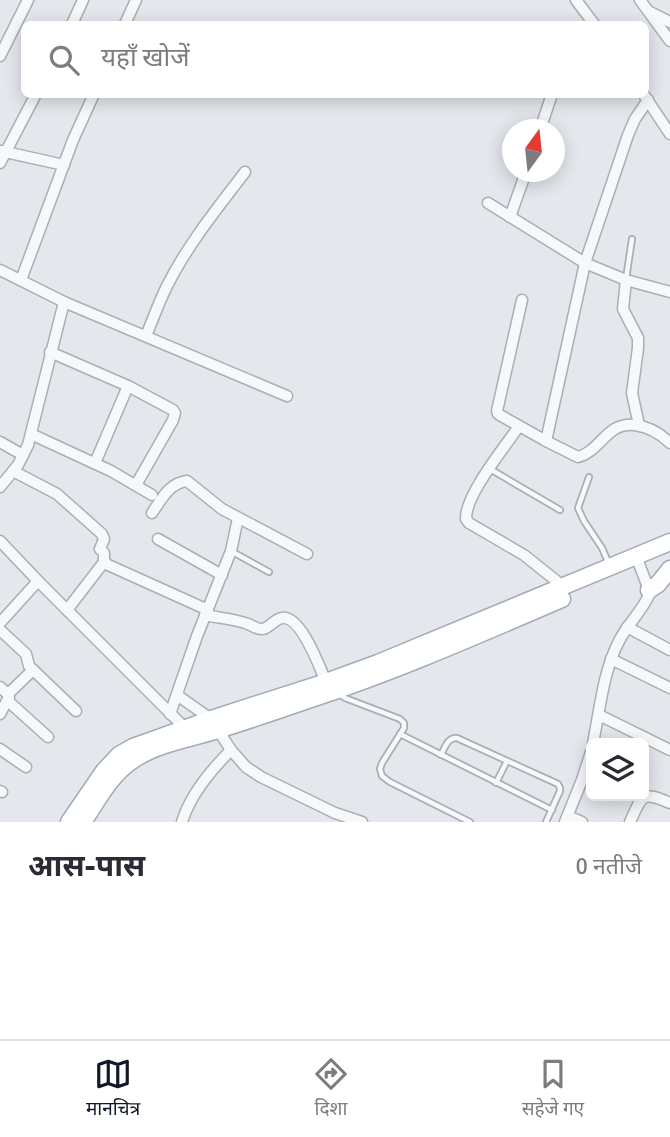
<!DOCTYPE html>
<html lang="hi">
<head>
<meta charset="utf-8">
<style>
  :root { --surface:#fff; --page:#f2f2f3; --text:#2b2b33; --muted:#7c7c81; --line:#e1e1e2; --accent:#111827 }
  body { margin:0; font-family:Signika,"Noto Sans Devanagari",sans-serif; background:var(--page); color:var(--text) }
  .controls { position:absolute; right:21px; bottom:21px; display:grid; overflow:hidden; border-radius:10px; box-shadow:0 4px 18px #0003 }
  .controls button { width:63px; height:63px; display:grid; place-items:center; padding:0; border:0; border-bottom:2px solid var(--line); background:var(--surface); color:var(--text); font:35px sans-serif }
  .compass { position:absolute; left:502px; top:119px; width:63px; height:63px; border-radius:50%; background:var(--surface); box-shadow:0 4px 18px #0003; rotate:15deg }
  .list { margin:0; padding:0; list-style:none }
  h2 { display:flex; justify-content:space-between; align-items:center; height:91px; margin:0; padding:0 28px; font-size:30px }
  h2 small { font-size:23px; font-weight:400; color:var(--muted) }
  .icon { flex:none; width:38px; height:38px; fill:none; stroke:currentColor; stroke-width:2; stroke-linecap:round; stroke-linejoin:round }
  .map { position:relative; flex:none; width:670px; height:822px; overflow:hidden }
  .search { position:absolute; background:var(--surface); box-shadow:0 4px 18px #0003; left:21px; right:21px; top:21px; height:77px; display:flex; align-items:center; gap:18px; box-sizing:border-box; padding:0 24px; border-radius:10px; color:var(--muted); font-size:26px }
  .sheet { height:217px; background:var(--surface) }
  nav { display:flex; justify-content:space-around; align-items:center; box-sizing:border-box; height:98px; border-top:2px solid var(--line); background:var(--surface); font-size:19px; color:var(--muted) }
  nav a { display:grid; justify-items:center; gap:4px }
  nav .on { color:var(--accent) }
  .map>svg:first-child { display:block }
</style>
</head>
<body>
<div class="map">
<svg width="670" height="822" viewBox="0 0 670 822">
  <rect width="100%" height="100%" fill="#e4e7ec"/>
  <g fill="none" stroke-linecap="round" stroke-linejoin="round">
    <g stroke="#a9aeb7" stroke-width="8">
      <g id="service">
        <polyline points="626,279 632,239"/>
        <polyline points="490,469 560,510"/>
        <polyline points="589,477 578,508 584,521 602,548 609,564"/>
        <polyline points="231,551 269,572"/>
        <polyline points="339,694 345,698 400,719 404,723 404,728 382,763 380,769 382,776 390,782 470,822"/>
        <polyline points="400,734 552,810"/>
        <path d="M 441,755 C 445,747 448,737 457,738 L 558,784 L 560,788 L 560,791 L 546,822"/>
        <polyline points="496,783 507,761"/>
      </g>
    </g>
    <g stroke="#a9aeb7" stroke-width="13">
      <g id="minor">
        <polyline points="576,0 594,24"/>
        <polyline points="640,0 670,41"/>
        <polyline points="650,12 670,22"/>
        <polyline points="72,24 83,0"/>
        <polyline points="125,24 136,0"/>
        <polyline points="0,56 28,0"/>
        <polyline points="644,95 670,134"/>
        <polyline points="540,130 552,94"/>
        <polyline points="1,151 64,165"/>
        <polyline points="0,163 36,94"/>
        <polyline points="488,203 585,263 626,280 670,292"/>
        <polyline points="510,217 526,172"/>
        <polyline points="0,270 64,302 287,396"/>
        <polyline points="21,280 73,140 94,94"/>
        <polyline points="626,280 623,309 638,338 638,348 632,393 639,425"/>
        <path d="M 522,300 L 497,411 L 498,414 L 546,441 L 578,457 C 601,451 607,421 635,425 C 649,427 660,433 670,443"/>
        <path d="M 146,336 C 153,319 159,302 167,286 C 188,244 217,209 245,172"/>
        <polyline points="50,352 128,386 173,410 175,413 173,420 136,485"/>
        <path d="M 519,426 C 505,447 465,495 466,519 L 469,523 L 524,555 L 564,587"/>
        <polyline points="31,434 111,471 152,495"/>
        <polyline points="546,441 585,263 628,135 635,119 648,100"/>
        <polyline points="0,442 23,455"/>
        <polyline points="95,463 128,386"/>
        <polyline points="13,471 57,494 102,534 104,539 100,549 104,553 104,559 106,564 208,610"/>
        <polyline points="0,487 18,465 28,445 64,302"/>
        <path d="M 152,513 C 161,500 169,483 187,481 L 222,509 L 307,554"/>
        <polyline points="158,539 222,575"/>
        <polyline points="0,541 38,581 187,730"/>
        <polyline points="67,610 104,562"/>
        <path d="M 205,615 C 219,618 235,619 248,624 C 253,626 258,630 263,629 C 270,627 275,619 282,618 C 301,615 320,668 326,682 L 329,685"/>
        <polyline points="0,623 38,581"/>
        <polyline points="627,627 670,650"/>
        <polyline points="0,630 26,654 29,666 76,711"/>
        <polyline points="611,659 670,688"/>
        <polyline points="0,687 8,694 9,697 0,714"/>
        <polyline points="8,694 33,670"/>
        <polyline points="177,695 211,719 231,750 246,767 261,777 335,813 362,822"/>
        <polyline points="8,701 48,737"/>
        <polyline points="170,714 197,636 231,551 238,518"/>
        <polyline points="599,715 670,750"/>
        <path d="M 593,743 C 600,709 603,672 619,641 C 627,625 642,611 649,595 L 649,590 L 636,556"/>
        <polyline points="0,749 26,767"/>
        <polyline points="0,791 2,792"/>
        <polyline points="568,816 582,822"/>
        <path d="M 182,822 C 190,795 211,770 231,750"/>
        <polyline points="565,822 582,780 591,752"/>
        <path d="M 630,822 C 642,796 641,790 670,803"/>
      </g>
    </g>
    <g stroke="#a3abb8" stroke-width="19">
      <g id="primary">
        <polyline points="649,590 658,584 670,569"/>
        <polyline points="69,822 104,771 119,755 133,747 211,719 326,682 378,663 670,542"/>
        <path d="M 83,822 C 98,800 110,775 133,760 C 158,743 190,739 218,730 C 250,720 282,709 314,698 C 399,670 480,634 562,599"/>
      </g>
    </g>
    <use href="#service" stroke="#f7f8fa" stroke-width="4.5"/>
    <use href="#minor" stroke="#f7f8fa" stroke-width="10"/>
    <use href="#primary" stroke="#fff" stroke-width="16"/>
  </g>
</svg>
<div class="controls">
<button><svg class="icon" aria-label="layers" viewBox="0 0 24 24"><path d="M12 4l9 5-9 5-9-5zM3 14l9 5 9-5"/></svg></button>
</div>
<svg class="compass" viewBox="-18 -18 36 36"><path d="M0-13l5 13h-10z" fill="#e53935"/><path d="M0 13l5-13h-10z" fill="#7c7c81"/></svg>
<div class="search"><svg class="icon" aria-label="search" viewBox="0 0 24 24"><circle cx="10" cy="10" r="6"/><path d="M15 15l6 6"/></svg>यहाँ खोजें</div>
</div>
<section class="sheet">
<h2>आस-पास<small>0 नतीजे</small></h2>
<ul class="list">
</ul>
</section>
<nav>
<a class="on"><svg class="icon" aria-label="map" viewBox="0 0 24 24"><path d="M3 6l6-2 6 2 6-2v14l-6 2-6-2-6 2zM9 4v14M15 6v14"/></svg>मानचित्र</a>
<a><svg class="icon" aria-label="directions" viewBox="0 0 24 24"><path d="M12 3l9 9-9 9-9-9zM9 14v-3h6M13 9l2 2-2 2"/></svg>दिशा</a>
<a><svg class="icon" aria-label="saved" viewBox="0 0 24 24"><path d="M7 4h10v16l-5-4-5 4z"/></svg>सहेजे गए</a>
</nav>
</body>
</html>
